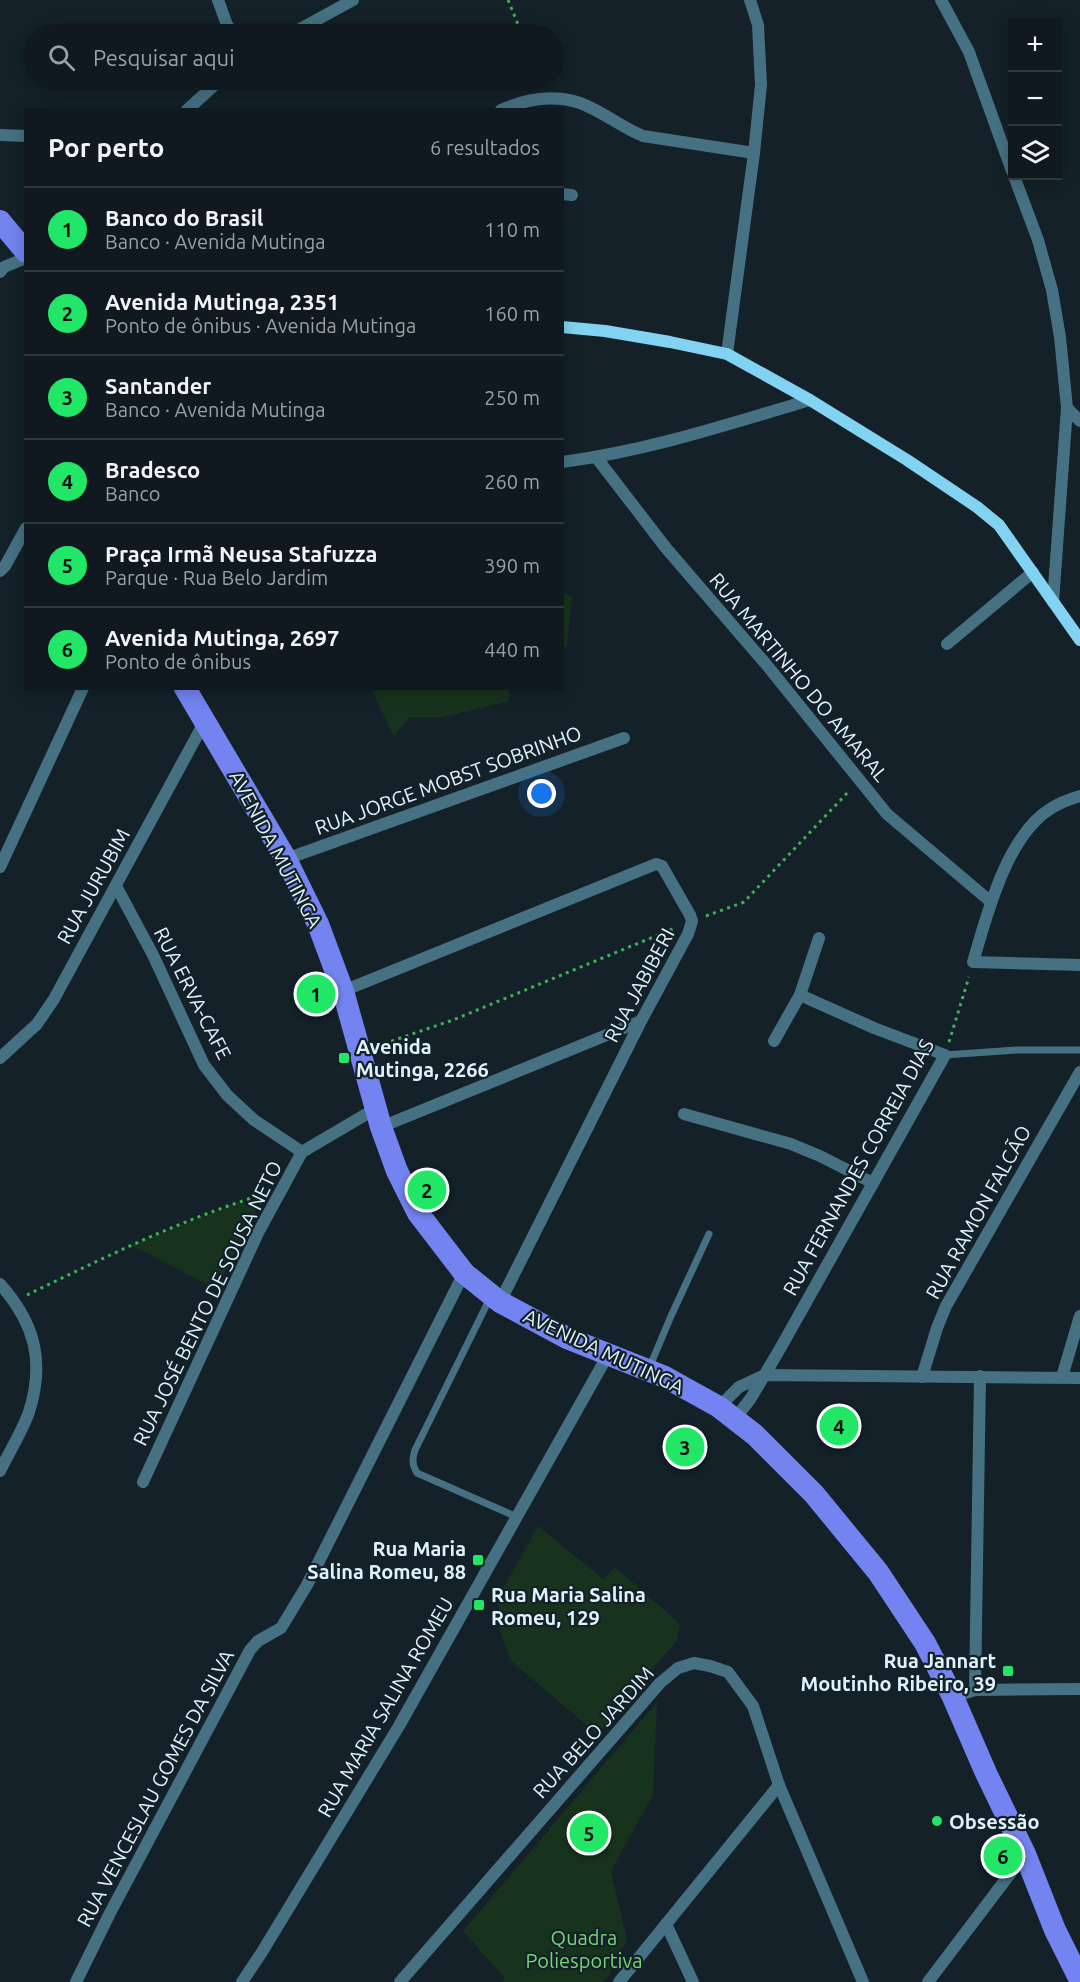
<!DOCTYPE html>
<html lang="pt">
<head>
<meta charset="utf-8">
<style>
  :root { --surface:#0f191f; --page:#1d262c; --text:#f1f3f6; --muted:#9ba0a4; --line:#2f383d; --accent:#22e665 }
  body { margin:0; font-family:Ubuntu,sans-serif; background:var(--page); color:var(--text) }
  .controls { position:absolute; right:18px; top:18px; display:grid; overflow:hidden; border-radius:0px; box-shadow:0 3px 15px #0003 }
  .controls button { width:54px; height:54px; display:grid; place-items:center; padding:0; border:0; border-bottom:2px solid var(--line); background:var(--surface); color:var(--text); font:30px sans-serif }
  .you { position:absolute; left:542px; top:794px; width:21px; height:21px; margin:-15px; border:4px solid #fff; border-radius:50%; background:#1a73e8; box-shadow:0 0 0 9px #1a73e833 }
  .badge { display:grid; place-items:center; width:39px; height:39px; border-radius:50%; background:var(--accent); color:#111; font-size:20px; font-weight:700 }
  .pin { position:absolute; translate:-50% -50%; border:3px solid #fff; box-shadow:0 2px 6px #0006 }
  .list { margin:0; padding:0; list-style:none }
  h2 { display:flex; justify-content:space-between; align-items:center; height:78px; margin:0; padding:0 24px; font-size:26px }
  h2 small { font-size:20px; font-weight:400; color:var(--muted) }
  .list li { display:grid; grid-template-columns:39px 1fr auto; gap:18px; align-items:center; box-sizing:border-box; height:84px; padding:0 24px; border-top:2px solid var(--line) }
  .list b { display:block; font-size:22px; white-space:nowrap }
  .list p { margin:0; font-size:20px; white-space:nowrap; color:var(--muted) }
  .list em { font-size:20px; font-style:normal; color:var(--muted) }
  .icon { flex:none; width:33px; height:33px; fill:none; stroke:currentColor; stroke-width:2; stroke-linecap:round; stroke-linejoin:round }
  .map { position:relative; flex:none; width:1080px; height:1982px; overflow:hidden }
  .search { position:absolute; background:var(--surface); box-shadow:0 3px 15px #0003; left:24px; top:24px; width:540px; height:66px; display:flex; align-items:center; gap:15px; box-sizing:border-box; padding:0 21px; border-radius:33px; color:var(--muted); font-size:22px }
  .panel { position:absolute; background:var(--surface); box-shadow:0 3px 15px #0003; left:24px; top:108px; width:540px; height:582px; border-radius:0px }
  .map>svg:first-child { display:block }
</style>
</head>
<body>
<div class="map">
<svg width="1080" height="1982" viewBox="0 0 1080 1982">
  <rect width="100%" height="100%" fill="#142129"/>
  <g fill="#18331d">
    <polygon points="562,593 572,596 567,646 563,647"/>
    <polygon points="376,689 509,689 509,701 443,717 410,717 394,736 373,693"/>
    <polygon points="241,1201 256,1211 216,1289 131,1245"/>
    <polygon points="538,1526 603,1579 615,1567 680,1624 677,1640 597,1734 511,1661 503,1640 498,1622 499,1596"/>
    <polygon points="657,1702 653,1795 611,1871 627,1940 609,1975 602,1982 502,1982 505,1978 463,1931"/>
  </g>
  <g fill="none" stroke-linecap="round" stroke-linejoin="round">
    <g stroke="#3fb054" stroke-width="3" stroke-dasharray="3 4.5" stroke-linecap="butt">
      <polyline points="508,0 522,34"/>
      <polyline points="706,916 744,902 850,790"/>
      <polyline points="949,1042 969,977"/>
      <polyline points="377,1046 453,1020 675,928"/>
      <path d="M 27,1295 C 103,1258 180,1220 261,1195"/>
    </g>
    <g stroke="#457183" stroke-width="7">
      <polyline points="945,1055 1016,1050 1080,1050"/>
      <path d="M 490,1298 L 415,1450 C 412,1459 412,1465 417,1473 L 517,1517"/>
      <polyline points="650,1366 671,1316 709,1234"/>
    </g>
    <g stroke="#457183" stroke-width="12">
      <polyline points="218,0 227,25 234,34"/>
      <polyline points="941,0 969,52 1012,171"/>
      <polyline points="291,34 353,0"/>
      <polyline points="187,110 220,80"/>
      <path d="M 501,110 C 526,99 553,94 580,103 C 602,111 621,127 643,136 L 754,153"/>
      <polyline points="0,135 26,136"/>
      <polyline points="1014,176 1038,240 1052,290 1060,337 1067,408 1053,602"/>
      <polyline points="562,194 572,195"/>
      <polyline points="0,272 4,267 26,258"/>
      <polyline points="727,354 754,153 761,85 758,25 750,0"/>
      <polyline points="1067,408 1080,421"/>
      <polyline points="596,457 666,548 765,663 887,814 991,902"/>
      <path d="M 562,462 C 647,451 729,424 810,400"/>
      <polyline points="0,571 5,566 26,528"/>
      <polyline points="947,644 1033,572"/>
      <path d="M 1080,796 C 1070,799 1059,803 1050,809 C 1006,837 987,915 973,962 L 1080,965"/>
      <polyline points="286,859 624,738"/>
      <polyline points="0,867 83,688"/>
      <polyline points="116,886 153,955 204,1065 227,1095 254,1120 302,1152"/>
      <polyline points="343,991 656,864 662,866 690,915 692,921 688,934 641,1021 500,1302"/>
      <polyline points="774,1041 800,995 819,938"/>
      <polyline points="0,1058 37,1024 54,999 205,721"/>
      <polyline points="684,1114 791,1144 820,1156 873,1183"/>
      <polyline points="381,1127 641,1021"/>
      <path d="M 0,1284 C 35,1323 45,1362 29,1412 C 22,1432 9,1452 0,1471"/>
      <polyline points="922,1377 937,1328 946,1306 1080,1072"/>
      <polyline points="1062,1377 1080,1316"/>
      <polyline points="719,1407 739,1387 765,1375 1080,1378"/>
      <polyline points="735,1419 751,1398 781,1347 945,1055 874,1028 800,995"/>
      <polyline points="143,1482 258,1233 302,1152 375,1109"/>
      <polyline points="975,1690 980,1376"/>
      <polyline points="953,1697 975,1690 1080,1689"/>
      <polyline points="666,1924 693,1982"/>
      <polyline points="76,1982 110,1913 250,1650 258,1641 281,1628 307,1585 464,1273"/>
      <polyline points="242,1982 262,1952 399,1726 609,1353"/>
      <polyline points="400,1982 660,1683 678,1668 694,1663 710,1666 728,1672 753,1706 779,1785 863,1982"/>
      <polyline points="619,1982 779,1785"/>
      <polyline points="928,1982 1025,1854"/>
    </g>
    <polyline stroke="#82d3f1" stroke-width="12" points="562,327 605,331 670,342 727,354 810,400 907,460 977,507 999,525 1080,640"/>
    <g stroke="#7383ef" stroke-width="22">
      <polyline points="0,221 26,252"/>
      <polyline points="185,688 286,859 318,924 343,991 381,1127 397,1171 418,1213 464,1273 500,1302 567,1338 665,1377 719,1407 755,1435 814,1494 878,1572 925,1643 953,1697 986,1773 1025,1854 1055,1930 1080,1980"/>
    </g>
  </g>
  <g fill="#22e665" stroke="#142129" stroke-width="2">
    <rect x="338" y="1052" width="12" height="12" rx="3"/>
    <rect x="472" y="1554" width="12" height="12" rx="3"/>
    <rect x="473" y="1599" width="12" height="12" rx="3"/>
    <rect x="1002" y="1665" width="12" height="12" rx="3"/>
    <circle cx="937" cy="1821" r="6"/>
  </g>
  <g text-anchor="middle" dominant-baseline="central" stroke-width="4.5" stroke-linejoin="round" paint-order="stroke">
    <g font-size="20" fill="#e0f2fb" stroke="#142129">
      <text transform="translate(799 677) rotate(50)">RUA MARTINHO DO AMARAL</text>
      <text transform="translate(448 780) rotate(-20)">RUA JORGE MOBST SOBRINHO</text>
      <text transform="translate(276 849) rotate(62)">AVENIDA MUTINGA</text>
      <text transform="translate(93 886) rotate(-61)">RUA JURUBIM</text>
      <text transform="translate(639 985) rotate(-62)">RUA JABIBERI</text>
      <text transform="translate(193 993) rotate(63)">RUA ERVA-CAFE</text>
      <text transform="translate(858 1167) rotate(-61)">RUA FERNANDES CORREIA DIAS</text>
      <text transform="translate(978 1212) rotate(-61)">RUA RAMON FALCÃO</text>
      <text transform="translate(207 1303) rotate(-64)">RUA JOSÉ BENTO DE SOUSA NETO</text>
      <text transform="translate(604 1351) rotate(25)">AVENIDA MUTINGA</text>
      <text transform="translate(385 1707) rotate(-60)">RUA MARIA SALINA ROMEU</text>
      <text transform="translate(593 1732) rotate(-48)">RUA BELO JARDIM</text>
      <text transform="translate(155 1788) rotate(-62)">RUA VENCESLAU GOMES DA SILVA</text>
    </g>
    <g font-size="20" font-weight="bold" fill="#e0f2fb" stroke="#142129" text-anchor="start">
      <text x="356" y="1046">Avenida<tspan x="356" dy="23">Mutinga, 2266</tspan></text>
      <text x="466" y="1548" text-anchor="end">Rua Maria<tspan x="466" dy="23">Salina Romeu, 88</tspan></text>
      <text x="491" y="1594">Rua Maria Salina<tspan x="491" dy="23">Romeu, 129</tspan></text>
      <text x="996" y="1660" text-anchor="end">Rua Jannart<tspan x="996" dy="23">Moutinho Ribeiro, 39</tspan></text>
      <text x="949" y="1821">Obsessão</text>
    </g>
    <g font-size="20" fill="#73d573" stroke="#142129">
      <text x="584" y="1937">Quadra<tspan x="584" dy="23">Poliesportiva</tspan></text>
    </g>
  </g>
</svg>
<div class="controls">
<button>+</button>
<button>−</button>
<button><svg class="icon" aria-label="layers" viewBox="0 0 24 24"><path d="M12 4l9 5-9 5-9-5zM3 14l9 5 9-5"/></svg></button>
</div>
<div class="you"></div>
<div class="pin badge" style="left:316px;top:994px">1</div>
<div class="pin badge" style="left:427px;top:1190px">2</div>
<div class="pin badge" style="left:685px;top:1447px">3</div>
<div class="pin badge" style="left:839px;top:1426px">4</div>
<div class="pin badge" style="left:589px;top:1833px">5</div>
<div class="pin badge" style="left:1003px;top:1856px">6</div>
<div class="search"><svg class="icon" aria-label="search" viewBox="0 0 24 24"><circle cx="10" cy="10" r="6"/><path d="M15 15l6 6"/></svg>Pesquisar aqui</div>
<section class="panel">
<h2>Por perto<small>6 resultados</small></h2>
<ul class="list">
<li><span class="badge">1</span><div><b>Banco do Brasil</b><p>Banco · Avenida Mutinga</p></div><em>110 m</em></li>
<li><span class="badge">2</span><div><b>Avenida Mutinga, 2351</b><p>Ponto de ônibus · Avenida Mutinga</p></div><em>160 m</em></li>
<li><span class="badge">3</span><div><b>Santander</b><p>Banco · Avenida Mutinga</p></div><em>250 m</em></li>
<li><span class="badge">4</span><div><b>Bradesco</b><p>Banco</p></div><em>260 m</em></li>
<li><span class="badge">5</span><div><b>Praça Irmã Neusa Stafuzza</b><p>Parque · Rua Belo Jardim</p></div><em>390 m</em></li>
<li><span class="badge">6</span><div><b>Avenida Mutinga, 2697</b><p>Ponto de ônibus</p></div><em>440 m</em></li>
</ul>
</section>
</div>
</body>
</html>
